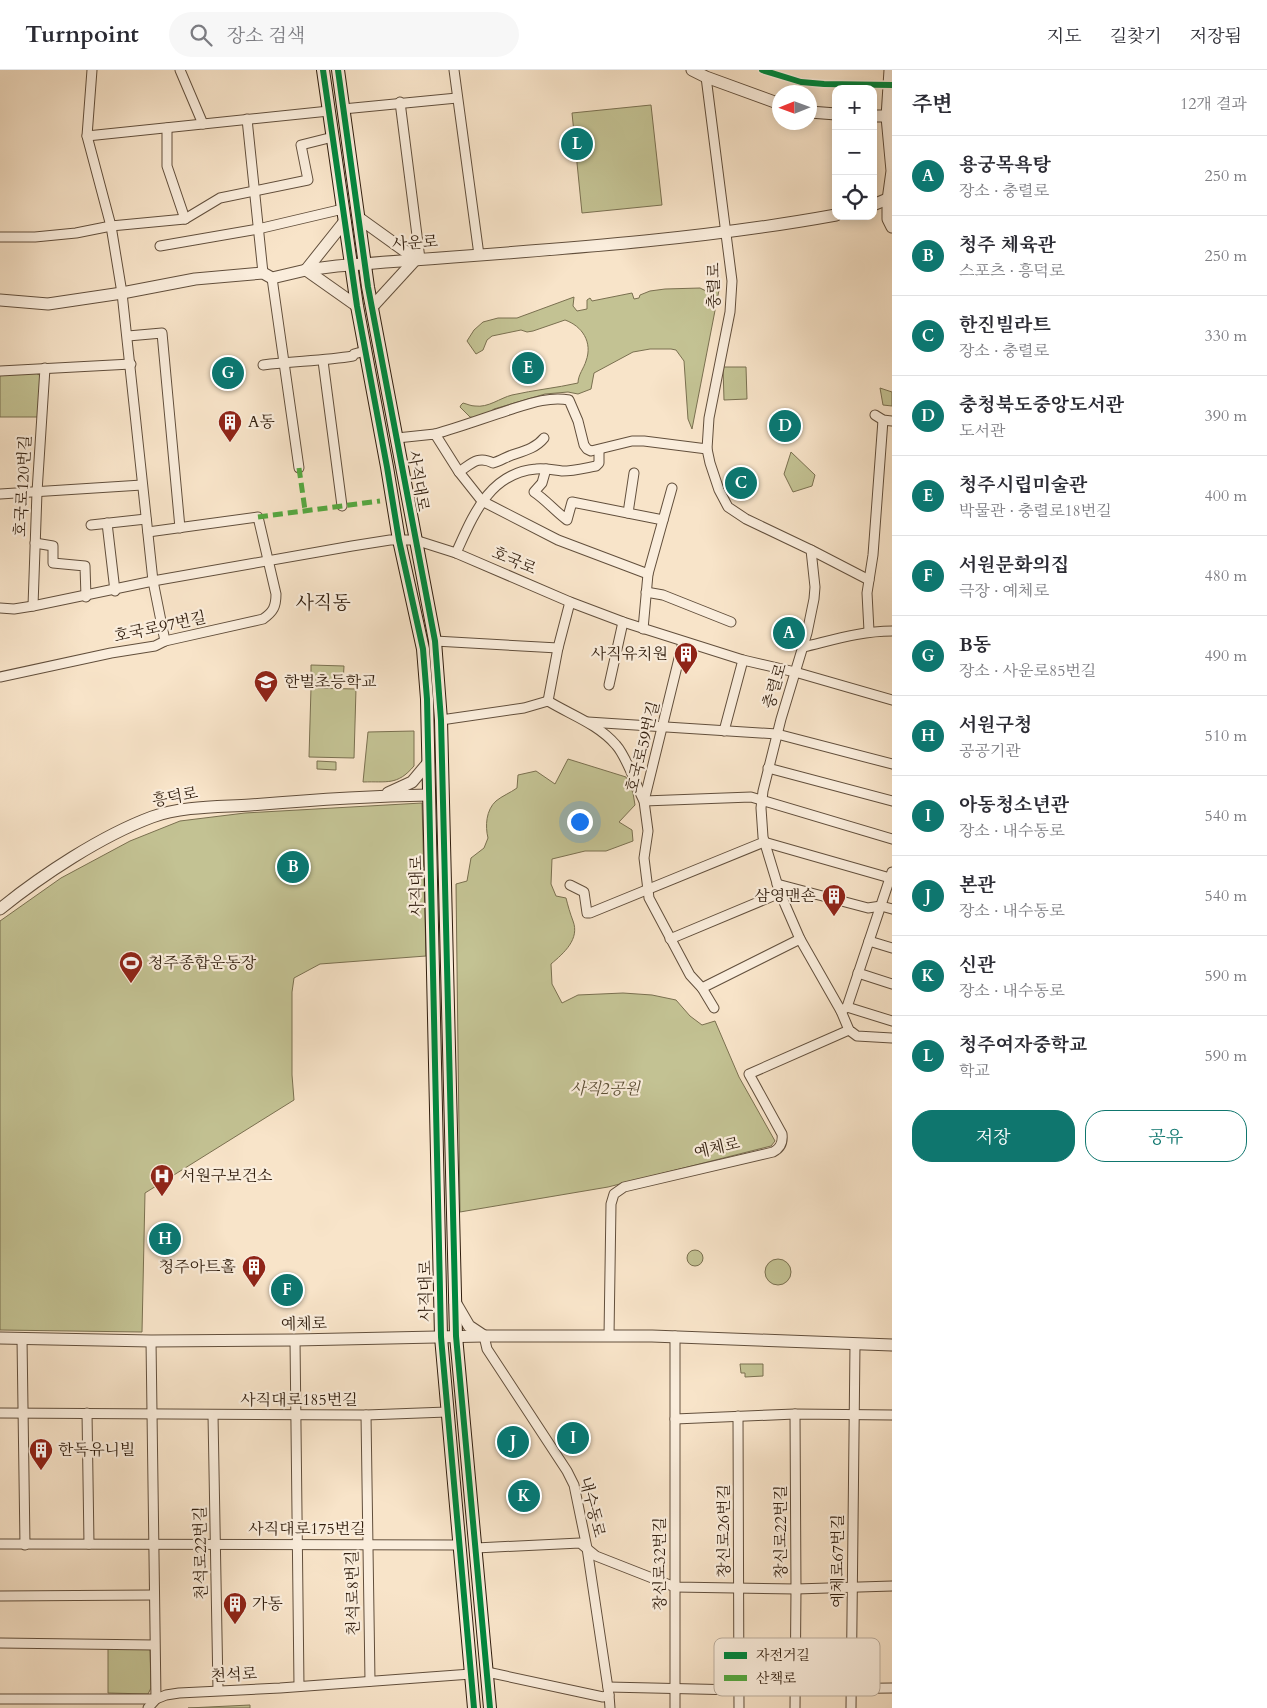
<!DOCTYPE html>
<html lang="ko">
<head>
<meta charset="utf-8">
<style>
  :root { --surface:#fff; --page:#f7f7f7; --text:#2b2b33; --muted:#7c7c81; --line:#e1e1e2; --accent:#0f766e }
  body { margin:0; font-family:Cardo,"Noto Serif KR",serif; background:var(--page); color:var(--text) }
  .controls { position:absolute; right:15px; top:15px; display:grid; overflow:hidden; border-radius:10px; box-shadow:0 2px 12px #0003 }
  .controls button { width:45px; height:45px; display:grid; place-items:center; padding:0; border:0; border-bottom:1px solid var(--line); background:var(--surface); color:var(--text); font:25px sans-serif }
  .compass { position:absolute; left:772px; top:15px; width:45px; height:45px; border-radius:50%; background:var(--surface); box-shadow:0 2px 12px #0003; rotate:269deg }
  .you { position:absolute; left:579px; top:751px; width:18px; height:18px; margin:-12px; border:4px solid #fff; border-radius:50%; background:#1a73e8; box-shadow:0 0 0 8px #1a73e833 }
  .badge { display:grid; place-items:center; width:32px; height:32px; border-radius:50%; background:var(--accent); color:#fff; font-size:16px; font-weight:700 }
  .pin { position:absolute; translate:-50% -50%; border:2px solid #fff; box-shadow:0 1px 5px #0006 }
  .list { margin:0; padding:0; list-style:none }
  h2 { display:flex; justify-content:space-between; align-items:center; height:65px; margin:0; padding:0 20px; font-size:21px }
  h2 small { font-size:16px; font-weight:400; color:var(--muted) }
  .list li { display:grid; grid-template-columns:32px 1fr auto; gap:15px; align-items:center; box-sizing:border-box; height:80px; padding:0 20px; border-top:1px solid var(--line) }
  .list b { display:block; font-size:19px; white-space:nowrap }
  .list p { margin:0; font-size:16px; white-space:nowrap; color:var(--muted) }
  .list em { font-size:16px; font-style:normal; color:var(--muted) }
  .actions { display:flex; gap:10px; padding:15px 20px }
  .actions a { flex:1; padding:11px 0; border:1px solid var(--accent); border-radius:20px; text-align:center; font-size:18px; color:var(--accent) }
  .actions .main { background:var(--accent); color:#fff }
  .icon { flex:none; width:28px; height:28px; fill:none; stroke:currentColor; stroke-width:2; stroke-linecap:round; stroke-linejoin:round }
  .map { position:relative; flex:none; width:892px; height:1638px; overflow:hidden }
  header { display:flex; align-items:center; gap:30px; box-sizing:border-box; height:70px; padding:0 25px; background:var(--surface); border-bottom:1px solid var(--line) }
  header strong { font-size:24px }
  nav { display:flex; gap:28px; margin-inline-start:auto; font-size:18px }
  .search { width:350px; height:45px; background:var(--page); display:flex; align-items:center; gap:12px; box-sizing:border-box; padding:0 18px; border-radius:28px; color:var(--muted); font-size:19px }
  main { display:flex }
  aside { flex:1; background:var(--surface) }
  .map>svg:first-child { display:block }
</style>
</head>
<body>
<header>
<strong>Turnpoint</strong>
<div class="search"><svg class="icon" aria-label="search" viewBox="0 0 24 24"><circle cx="10" cy="10" r="6"/><path d="M15 15l6 6"/></svg>장소 검색</div>
<nav><a>지도</a><a>길찾기</a><a>저장됨</a></nav>
</header>
<main>
<div class="map">
<svg width="892" height="1638" viewBox="0 0 892 1638">
  <rect width="100%" height="100%" fill="#f8e4c9"/>
  <filter id="stains"><feTurbulence type="fractalNoise" baseFrequency=".004" numOctaves="4"/><feColorMatrix values="0 0 0 0 .2 0 0 0 0 .09 0 0 0 0 .02 0 0 0 .5 -.17"/></filter>
  <radialGradient id="worn" r=".72"><stop offset=".6" stop-color="#630" stop-opacity="0"/><stop offset="1" stop-color="#630" stop-opacity=".3"/></radialGradient>
  <g fill="#c3c293" stroke="#7a7050">
    <polygon points="651,35 662,135 582,143 572,43"/>
    <path d="M 700,218 L 706,221 L 719,220 L 692,359 L 688,349 L 684,291 L 676,280 L 671,279 L 650,279 L 633,282 L 594,303 L 591,319 L 578,324 L 568,322 L 545,324 L 494,339 L 484,346 L 476,348 L 470,347 L 460,337 L 461,335 L 463,333 C 467,334 471,336 475,336 C 488,338 500,328 512,325 C 534,320 556,318 578,313 C 578,305 584,298 586,291 C 593,272 582,256 565,250 L 533,261 L 527,262 L 521,260 L 492,266 L 487,270 L 483,280 L 476,284 L 467,271 L 474,260 L 483,252 L 498,248 L 517,248 L 574,227 L 573,236 L 577,241 L 587,239 L 587,230 L 590,228 L 592,231 L 632,223 L 634,229 L 639,228 L 640,225 L 650,221 L 665,219 Z"/>
    <polygon points="723,297 746,297 747,329 724,330"/>
    <polygon points="34,302 41,306 40,347 0,347 0,304"/>
    <polygon points="880,318 892,322 892,336 883,335"/>
    <polygon points="791,382 815,405 812,416 793,422 784,404"/>
    <polygon points="311,595 344,596 343,614 311,613"/>
    <polygon points="311,618 356,619 354,688 309,687"/>
    <path d="M 414,661 L 414,696 C 397,716 387,711 363,712 L 368,662 Z"/>
    <path d="M 568,689 L 626,707 L 633,723 L 635,735 L 619,752 L 632,760 L 633,771 L 606,781 L 585,781 L 552,789 L 551,814 L 556,826 L 566,828 C 568,836 570,843 573,851 C 580,869 564,883 551,894 L 552,914 L 562,933 L 578,925 L 623,923 L 652,925 L 676,930 L 690,946 L 702,955 L 715,951 L 739,1007 L 775,1071 L 771,1076 L 608,1117 L 460,1142 L 456,814 L 467,811 L 471,788 L 484,778 L 488,768 C 485,756 486,740 496,731 C 502,726 510,723 517,718 L 518,705 L 536,701 L 555,714 Z"/>
    <polygon points="317,691 336,692 336,700 317,699"/>
    <polygon points="422,733 426,886 320,894 294,908 292,922 292,1005 294,1030 145,1123 142,1262 0,1260 0,851 61,808 130,771 180,751 245,743"/>
    <circle cx="695" cy="1188" r="8"/>
    <circle cx="778" cy="1202" r="13"/>
    <polygon points="740,1294 763,1294 763,1306 745,1307 745,1303 741,1303"/>
    <polygon points="108,1577 144,1577 150,1580 151,1618 148,1624 108,1623"/>
    <polygon points="250,1635 250,1638 188,1638"/>
  </g>
  <g fill="none" stroke-linecap="round" stroke-linejoin="round">
    <g stroke="#624f3c" stroke-width="11">
      <g id="minor">
        <polyline points="92,0 87,66 111,156 122,223 153,511 165,571"/>
        <polyline points="180,0 203,54"/>
        <polyline points="454,0 479,185"/>
        <polyline points="706,7 732,211 730,242 709,348 707,379 710,393 719,420 728,437 746,449 811,480 815,517 814,529 807,563 781,649 763,721 761,738 763,767 780,823 800,869 841,941 849,960 857,966 892,968"/>
        <polyline points="400,32 420,189"/>
        <polyline points="343,39 457,28"/>
        <polyline points="247,49 263,203"/>
        <polyline points="167,58 167,96 185,149"/>
        <polyline points="87,66 329,41"/>
        <polyline points="0,167 35,167 76,163 111,156 185,149 220,128 308,110 301,75 333,67"/>
        <polyline points="160,176 258,159 343,139"/>
        <polyline points="272,208 299,398"/>
        <polyline points="128,266 162,263 180,458"/>
        <polyline points="323,291 342,436"/>
        <path d="M 263,295 C 293,291 323,291 353,286 L 354,284 L 365,281"/>
        <polyline points="0,301 131,294"/>
        <polyline points="875,345 883,350 892,351"/>
        <path d="M 435,364 C 460,357 484,348 509,340 C 528,334 549,326 569,330 L 578,351 L 584,375 L 587,379 L 591,381 L 632,371 L 644,371 L 707,379"/>
        <polyline points="397,368 435,364 459,402 482,431 558,470 648,504"/>
        <path d="M 546,399 L 542,413 L 534,422 C 546,430 555,441 567,450 L 572,432 L 663,450"/>
        <path d="M 459,402 C 471,394 478,385 493,393 C 500,391 506,387 512,385 C 524,381 536,378 544,368"/>
        <polyline points="0,424 142,415"/>
        <polyline points="628,443 634,403"/>
        <polyline points="107,453 115,521"/>
        <polyline points="91,455 146,449"/>
        <polyline points="35,473 53,476 53,493 85,496 86,527"/>
        <polyline points="811,480 869,510"/>
        <path d="M 456,483 C 473,446 489,403 536,399 C 545,398 553,400 562,401 C 574,401 585,398 596,396 L 599,393 L 599,380"/>
        <polyline points="646,522 663,525 731,552"/>
        <polyline points="33,536 37,422 45,298"/>
        <polyline points="0,538 14,539 33,536 153,511 352,476 390,470 415,470 456,483 570,532 623,552 743,590 795,602 892,630"/>
        <polyline points="643,559 648,504 672,418"/>
        <polyline points="869,561 867,523 873,485 883,350"/>
        <polyline points="435,571 558,578"/>
        <polyline points="683,572 644,731 648,761 644,788 649,828 690,905 702,918 714,938"/>
        <path d="M 803,577 C 833,570 861,561 892,561"/>
        <path d="M 0,607 L 111,583 L 155,576 L 165,571 L 263,549 C 273,542 276,537 276,524 L 258,447 L 148,462"/>
        <polyline points="609,615 623,552"/>
        <path d="M 548,631 C 571,645 598,654 616,675 C 627,687 636,716 644,731 L 751,727 L 892,769"/>
        <polyline points="548,631 558,578 570,532"/>
        <polyline points="441,650 524,638 548,631"/>
        <polyline points="588,652 777,664 892,694"/>
        <polyline points="724,661 743,590"/>
        <polyline points="768,698 892,731"/>
        <polyline points="777,814 868,838 881,836 892,839"/>
        <polyline points="570,815 584,822 587,843 590,843 764,772 890,808"/>
        <polyline points="670,869 780,823"/>
        <polyline points="869,871 892,878"/>
        <polyline points="858,903 892,914"/>
        <polyline points="702,918 800,869"/>
        <polyline points="847,937 892,951"/>
        <polyline points="841,941 847,937 892,802"/>
        <polyline points="484,1266 487,1279 567,1401 574,1415 587,1478 609,1625 610,1638"/>
        <path d="M 609,1266 L 611,1134 L 614,1124 L 624,1117 L 773,1082 C 781,1078 783,1072 782,1064 L 749,1004 L 849,960"/>
        <polyline points="675,1266 675,1638"/>
        <polyline points="22,1269 25,1475"/>
        <polyline points="295,1270 299,1616"/>
        <polyline points="0,1343 366,1345 447,1342"/>
        <polyline points="87,1343 89,1474"/>
        <polyline points="213,1345 218,1620"/>
        <polyline points="366,1345 370,1611"/>
        <polyline points="738,1346 739,1638"/>
        <polyline points="675,1349 795,1344 892,1345"/>
        <polyline points="0,1474 459,1475"/>
        <polyline points="476,1478 580,1473 596,1486 675,1517 796,1519 892,1516"/>
        <polyline points="0,1526 153,1525"/>
        <polyline points="0,1573 154,1575"/>
        <polyline points="487,1602 603,1627 609,1625"/>
        <polyline points="608,1617 739,1620 892,1618"/>
        <polyline points="0,1629 156,1629 166,1625 179,1623 280,1618 471,1604"/>
        <polyline points="148,1638 156,1629 151,1271"/>
        <polyline points="795,1638 796,1519 795,1344"/>
        <polyline points="851,1638 855,1275"/>
      </g>
    </g>
    <g stroke="#624f3c" stroke-width="13">
      <g id="tertiary">
        <polyline points="692,0 706,7 780,34"/>
        <polyline points="890,0 887,47 892,101 888,130 888,149 892,157"/>
        <polyline points="810,42 836,44"/>
        <polyline points="873,46 892,46"/>
        <polyline points="873,135 892,127"/>
        <polyline points="359,148 416,189"/>
        <polyline points="306,200 345,151"/>
        <polyline points="306,200 357,236"/>
        <path d="M 0,230 L 48,234 L 122,223 L 195,209 L 263,203 L 272,208 L 306,200 L 337,196 C 504,182 671,175 836,145"/>
        <polyline points="372,237 416,189"/>
        <polyline points="388,723 412,712 428,693"/>
        <path d="M 0,839 C 42,805 101,766 152,747 C 182,736 219,737 250,735 C 310,730 369,726 428,725"/>
        <polyline points="455,1232 469,1256 484,1266"/>
        <polyline points="0,1268 151,1271 295,1270 484,1266 652,1266 892,1275"/>
      </g>
    </g>
    <g stroke="#301d0d" stroke-width="14">
      <g id="secondary">
        <polyline points="323,0 357,236 387,397 399,470 423,579 427,629 441,1267 474,1638"/>
        <polyline points="338,0 368,217 435,571 441,650 456,1266 490,1638"/>
      </g>
    </g>
    <use href="#minor" stroke="#faeddc" stroke-width="9"/>
    <use href="#tertiary" stroke="#faeddc" stroke-width="11"/>
    <use href="#secondary" stroke="#faeddc" stroke-width="12"/>
    <g stroke="#54a941" stroke-width="5" stroke-dasharray="10 5" stroke-linecap="butt">
      <polyline points="299,398 305,440"/>
      <polyline points="258,447 380,431"/>
    </g>
    <g stroke="#faeddc" stroke-width="9">
      <g id="cycleway">
        <polyline points="323,0 357,236 387,397 399,470 423,579 427,629 441,1267 474,1638"/>
        <polyline points="338,0 368,217 435,571 441,650 456,1266 490,1638"/>
        <polyline points="762,0 801,12 824,14 892,15"/>
      </g>
    </g>
    <use href="#cycleway" stroke="#00873e" stroke-width="6"/>
  </g>
  <defs>
    <g id="building-pin" transform="scale(1.25)"><path d="M0 17L-7.5 6A9.5 9.5 0 1 1 7.5 6Z" fill="#8f2418" stroke="#faeddc"/><path d="M-4-6H4V6H1V3H-1V6H-4ZM-2.5-4.3h1.7v1.8h-1.7ZM.8-4.3h1.7v1.8H.8ZM-2.5-1h1.7V.8h-1.7ZM.8-1h1.7V.8H.8Z" fill="#fff"/></g>
    <g id="school-pin" transform="scale(1.25)"><path d="M0 17L-7.5 6A9.5 9.5 0 1 1 7.5 6Z" fill="#8f2418" stroke="#faeddc"/><path d="M0-5L7-2L0 1L-7-2ZM-4 1L0 2.5L4 1V4Q0 6-4 4Z" fill="#fff"/></g>
    <g id="stadium-pin" transform="scale(1.25)"><path d="M0 17L-7.5 6A9.5 9.5 0 1 1 7.5 6Z" fill="#8f2418" stroke="#faeddc"/><path d="M0-5a6.5 5 0 1 0 0 10a6.5 5 0 1 0 0-10ZM-3.5-1.8h7v3.6h-7Z" fill="#fff"/></g>
    <g id="hospital-pin" transform="scale(1.25)"><path d="M0 17L-7.5 6A9.5 9.5 0 1 1 7.5 6Z" fill="#8f2418" stroke="#faeddc"/><path d="M-5-5h3v3.5h4V-5h3V5h-3V1.5h-4V5h-3Z" fill="#fff"/></g>
  </defs>
  <g fill-rule="evenodd">
    <use href="#building-pin" x="230" y="352"/>
    <use href="#building-pin" x="686" y="584"/>
    <use href="#school-pin" x="266" y="612"/>
    <use href="#building-pin" x="834" y="826"/>
    <use href="#stadium-pin" x="131" y="893"/>
    <use href="#hospital-pin" x="162" y="1106"/>
    <use href="#building-pin" x="254" y="1197"/>
    <use href="#building-pin" x="41" y="1380"/>
    <use href="#building-pin" x="235" y="1534"/>
  </g>
  <g text-anchor="middle" dominant-baseline="central" stroke-width="4.5" stroke-linejoin="round" paint-order="stroke">
    <g font-size="16" fill="#301d0d" stroke="#faeddc">
      <text transform="translate(415 173) rotate(-4)">사운로</text>
      <text transform="translate(714 216) rotate(-90)">충렬로</text>
      <text transform="translate(418 411) rotate(80)">사직대로</text>
      <text transform="translate(23 416) rotate(-87)">호국로120번길</text>
      <text transform="translate(514 491) rotate(23)">호국로</text>
      <text transform="translate(160 557) rotate(-12)">호국로97번길</text>
      <text transform="translate(775 616) rotate(-73)">충렬로</text>
      <text transform="translate(643 677) rotate(-76)">호국로59번길</text>
      <text transform="translate(175 727) rotate(-11)">흥덕로</text>
      <text transform="translate(417 816) rotate(-91)">사직대로</text>
      <text transform="translate(717 1078) rotate(-13)">예체로</text>
      <text transform="translate(426 1221) rotate(-91)">사직대로</text>
      <text transform="translate(304 1254) rotate(-1)">예체로</text>
      <text x="299" y="1330">사직대로185번길</text>
      <text transform="translate(592 1437) rotate(76)">내수동로</text>
      <text x="307" y="1459">사직대로175번길</text>
      <text transform="translate(724 1461) rotate(-90)">창신로26번길</text>
      <text transform="translate(781 1462) rotate(-90)">창신로22번길</text>
      <text transform="translate(201 1483) rotate(-91)">천석로22번길</text>
      <text transform="translate(838 1491) rotate(-90)">예체로67번길</text>
      <text transform="translate(660 1494) rotate(-90)">창신로32번길</text>
      <text transform="translate(353 1523) rotate(-91)">천석로8번길</text>
      <text transform="translate(234 1605) rotate(-3)">천석로</text>
    </g>
    <g font-size="16" fill="#301d0d" stroke="#faeddc" text-anchor="start">
      <text x="248" y="352">A동</text>
      <text x="668" y="584" text-anchor="end">사직유치원</text>
      <text x="284" y="612">한벌초등학교</text>
      <text x="816" y="826" text-anchor="end">삼영맨숀</text>
      <text x="148" y="893">청주종합운동장</text>
      <text x="180" y="1106">서원구보건소</text>
      <text x="236" y="1197" text-anchor="end">청주아트홀</text>
      <text x="58" y="1380">한독유니빌</text>
      <text x="252" y="1534">가동</text>
    </g>
    <g font-size="16" font-style="italic" fill="#5c4f35" stroke="#faeddc">
      <text x="605" y="1019">사직2공원</text>
    </g>
    <g font-size="19" fill="#301d0d" stroke="#faeddc">
      <text x="323" y="533">사직동</text>
    </g>
  </g>
  <rect x="714" y="1568" width="166" height="58" rx="8" fill="#faeddc" stroke="#bdaf9e" stroke-width="1"/>
  <rect x="724" y="1582" width="23" height="7" fill="#00873e"/>
  <rect x="724" y="1605" width="23" height="6" fill="#54a941"/>
  <g font-size="14" fill="#301d0d">
    <text x="756" y="1590">자전거길</text>
    <text x="756" y="1613">산책로</text>
  </g>
  <rect width="100%" height="100%" filter="url(#stains)"/>
  <rect width="100%" height="100%" fill="url(#worn)"/>
</svg>
<div class="controls">
<button>+</button>
<button>−</button>
<button><svg class="icon" aria-label="locate" viewBox="0 0 24 24"><circle cx="12" cy="12" r="6"/><path d="M12 2v4M12 18v4M2 12h4M18 12h4"/></svg></button>
</div>
<svg class="compass" viewBox="-18 -18 36 36"><path d="M0-13l5 13h-10z" fill="#e53935"/><path d="M0 13l5-13h-10z" fill="#7c7c81"/></svg>
<div class="you"></div>
<div class="pin badge" style="left:789px;top:563px">A</div>
<div class="pin badge" style="left:293px;top:797px">B</div>
<div class="pin badge" style="left:741px;top:413px">C</div>
<div class="pin badge" style="left:785px;top:356px">D</div>
<div class="pin badge" style="left:528px;top:298px">E</div>
<div class="pin badge" style="left:287px;top:1220px">F</div>
<div class="pin badge" style="left:228px;top:303px">G</div>
<div class="pin badge" style="left:165px;top:1169px">H</div>
<div class="pin badge" style="left:573px;top:1368px">I</div>
<div class="pin badge" style="left:513px;top:1372px">J</div>
<div class="pin badge" style="left:524px;top:1426px">K</div>
<div class="pin badge" style="left:577px;top:74px">L</div>
</div>
<aside>
<h2>주변<small>12개 결과</small></h2>
<ul class="list">
<li><span class="badge">A</span><div><b>용궁목욕탕</b><p>장소 · 충렬로</p></div><em>250 m</em></li>
<li><span class="badge">B</span><div><b>청주 체육관</b><p>스포츠 · 흥덕로</p></div><em>250 m</em></li>
<li><span class="badge">C</span><div><b>한진빌라트</b><p>장소 · 충렬로</p></div><em>330 m</em></li>
<li><span class="badge">D</span><div><b>충청북도중앙도서관</b><p>도서관</p></div><em>390 m</em></li>
<li><span class="badge">E</span><div><b>청주시립미술관</b><p>박물관 · 충렬로18번길</p></div><em>400 m</em></li>
<li><span class="badge">F</span><div><b>서원문화의집</b><p>극장 · 예체로</p></div><em>480 m</em></li>
<li><span class="badge">G</span><div><b>B동</b><p>장소 · 사운로85번길</p></div><em>490 m</em></li>
<li><span class="badge">H</span><div><b>서원구청</b><p>공공기관</p></div><em>510 m</em></li>
<li><span class="badge">I</span><div><b>아동청소년관</b><p>장소 · 내수동로</p></div><em>540 m</em></li>
<li><span class="badge">J</span><div><b>본관</b><p>장소 · 내수동로</p></div><em>540 m</em></li>
<li><span class="badge">K</span><div><b>신관</b><p>장소 · 내수동로</p></div><em>590 m</em></li>
<li><span class="badge">L</span><div><b>청주여자중학교</b><p>학교</p></div><em>590 m</em></li>
</ul>
<div class="actions"><a class="main">저장</a><a>공유</a></div>
</aside>
</main>
</body>
</html>
